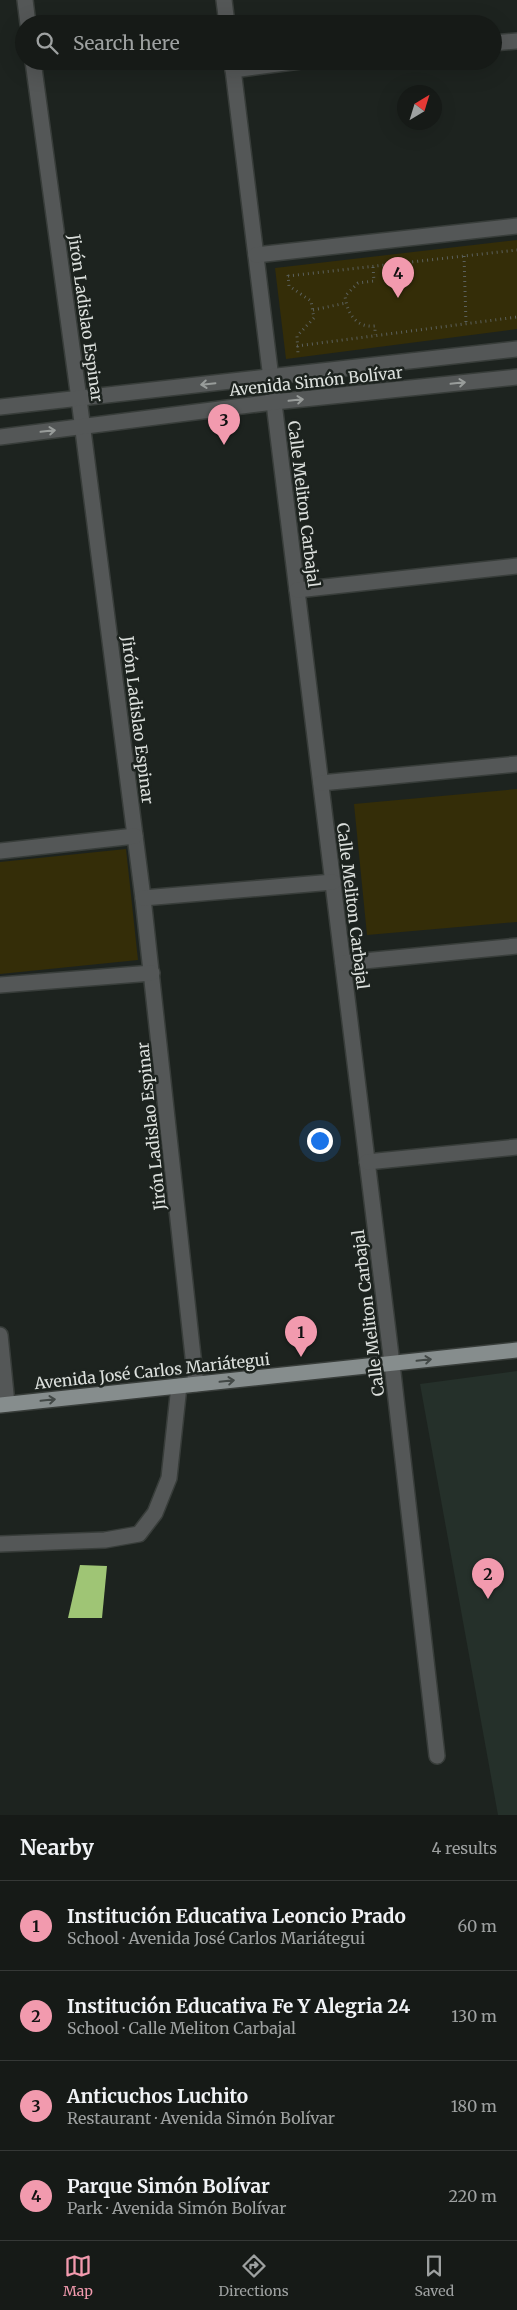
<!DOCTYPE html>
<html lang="en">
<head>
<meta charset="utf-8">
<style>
  :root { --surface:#161a17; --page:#232724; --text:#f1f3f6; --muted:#9ea1a1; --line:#353836; --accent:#f29aae }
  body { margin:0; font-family:Merriweather,serif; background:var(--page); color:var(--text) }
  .compass { position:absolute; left:397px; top:85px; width:45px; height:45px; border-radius:50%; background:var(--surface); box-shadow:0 5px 20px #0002; rotate:38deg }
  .you { position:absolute; left:319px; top:1140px; width:18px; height:18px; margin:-12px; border:4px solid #fff; border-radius:50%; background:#1a73e8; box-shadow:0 0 0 8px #1a73e833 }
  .badge { display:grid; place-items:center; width:32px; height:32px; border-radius:50%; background:var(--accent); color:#111; font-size:16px; font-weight:700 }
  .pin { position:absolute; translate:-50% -41px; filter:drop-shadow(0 1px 2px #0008) }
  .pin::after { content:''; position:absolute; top:26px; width:18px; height:15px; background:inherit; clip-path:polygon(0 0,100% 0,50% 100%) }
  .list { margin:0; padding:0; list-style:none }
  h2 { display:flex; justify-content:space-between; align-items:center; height:65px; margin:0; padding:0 20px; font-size:21px }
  h2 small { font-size:16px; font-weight:400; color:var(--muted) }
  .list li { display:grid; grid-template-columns:32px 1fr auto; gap:15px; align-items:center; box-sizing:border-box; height:90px; padding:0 20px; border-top:1px solid var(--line) }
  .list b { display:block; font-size:19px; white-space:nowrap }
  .list p { margin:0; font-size:16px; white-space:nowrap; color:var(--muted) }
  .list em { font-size:16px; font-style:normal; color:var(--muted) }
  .icon { flex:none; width:28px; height:28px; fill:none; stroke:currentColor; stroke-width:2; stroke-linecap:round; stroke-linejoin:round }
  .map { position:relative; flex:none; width:517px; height:1815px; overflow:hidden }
  .search { position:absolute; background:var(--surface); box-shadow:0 5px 20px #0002; left:15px; right:15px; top:15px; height:55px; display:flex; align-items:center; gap:12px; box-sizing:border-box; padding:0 18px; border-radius:28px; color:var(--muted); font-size:19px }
  .sheet { height:425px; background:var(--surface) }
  nav { display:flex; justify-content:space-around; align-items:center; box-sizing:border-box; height:70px; border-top:1px solid var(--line); background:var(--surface); font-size:14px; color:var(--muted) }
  nav a { display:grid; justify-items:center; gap:2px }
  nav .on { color:var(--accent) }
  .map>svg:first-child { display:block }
</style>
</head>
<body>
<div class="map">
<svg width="517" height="1815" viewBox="0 0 517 1815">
  <rect width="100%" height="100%" fill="#1d231f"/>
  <polygon fill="#25302a" points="517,1371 517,1815 498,1815 420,1384"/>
  <g fill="#342d08">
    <polygon points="517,240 517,329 286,359 275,268"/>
    <polygon points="517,789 517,922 367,935 354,804"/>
    <polygon points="126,849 138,960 0,974 0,862"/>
  </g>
  <polygon fill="#9fc575" points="80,1565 107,1566 102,1618 68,1618"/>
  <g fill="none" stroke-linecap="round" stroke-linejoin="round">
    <g stroke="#383d3a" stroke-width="18">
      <g id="minor">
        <polyline points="25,0 28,24"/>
        <polyline points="224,0 227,24"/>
        <polyline points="493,43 517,41"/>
        <polyline points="33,61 79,399 143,898 196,1384"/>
        <polyline points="232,61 392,1364 437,1756"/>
        <polyline points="233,70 300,61"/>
        <polyline points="256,255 517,226"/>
        <polyline points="0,407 517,349"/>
        <polyline points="0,437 274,402 517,377"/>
        <polyline points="297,590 517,566"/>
        <polyline points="321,783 517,764"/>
        <polyline points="0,851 135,836"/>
        <polyline points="143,898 333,882"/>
        <polyline points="343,963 517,946"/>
        <polyline points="0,985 152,973"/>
        <polyline points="367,1162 517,1147"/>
        <polyline points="0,1335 7,1404"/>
        <polyline points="0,1544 105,1540 139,1534 155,1513 169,1478 179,1386"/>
      </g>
    </g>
    <g stroke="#383d3a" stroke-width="18">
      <polyline id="major" points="0,1405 517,1350"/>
    </g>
    <g stroke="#5b605c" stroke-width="3" stroke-dasharray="1 4" stroke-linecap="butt">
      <polyline points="464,256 466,323"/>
      <path d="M 373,267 L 374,281 L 358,283 L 345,296 C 347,312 355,328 375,326 L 375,335"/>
      <polyline points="288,275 289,286 311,301 314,318 297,336 298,354"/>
      <polyline points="288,276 517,250"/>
      <polyline points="313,310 346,303"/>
      <polyline points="297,346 517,317"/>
    </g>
    <use href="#minor" stroke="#545757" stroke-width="15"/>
    <use href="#major" stroke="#868d8d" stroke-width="15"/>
  </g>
  <defs><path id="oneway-shaft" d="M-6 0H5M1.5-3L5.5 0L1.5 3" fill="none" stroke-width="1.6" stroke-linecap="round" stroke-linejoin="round" transform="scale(1.25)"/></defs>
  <g stroke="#989c9a">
    <use href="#oneway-shaft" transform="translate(458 383) rotate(-6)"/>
    <use href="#oneway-shaft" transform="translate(208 384) rotate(174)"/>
    <use href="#oneway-shaft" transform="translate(296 400) rotate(-6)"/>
    <use href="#oneway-shaft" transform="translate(48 431) rotate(-6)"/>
  </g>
  <g stroke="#424846">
    <use href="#oneway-shaft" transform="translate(424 1360) rotate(-6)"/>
    <use href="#oneway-shaft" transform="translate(227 1381) rotate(-6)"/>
    <use href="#oneway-shaft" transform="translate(48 1400) rotate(-6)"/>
  </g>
  <g text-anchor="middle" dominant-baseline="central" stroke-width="5" stroke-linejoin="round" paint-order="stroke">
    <g font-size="16" fill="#dce0dd" stroke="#1d231f">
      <text transform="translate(86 318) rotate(82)">Jirón Ladislao Espinar</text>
      <text transform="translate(316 381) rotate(-6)">Avenida Simón Bolívar</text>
      <text transform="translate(304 504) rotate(83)">Calle Meliton Carbajal</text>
      <text transform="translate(138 720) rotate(83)">Jirón Ladislao Espinar</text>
      <text transform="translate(353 906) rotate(83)">Calle Meliton Carbajal</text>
      <text transform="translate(151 1126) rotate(-96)">Jirón Ladislao Espinar</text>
      <text transform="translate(368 1313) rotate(-97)">Calle Meliton Carbajal</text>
      <text transform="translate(152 1371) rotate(-6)">Avenida José Carlos Mariátegui</text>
    </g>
  </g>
</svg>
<svg class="compass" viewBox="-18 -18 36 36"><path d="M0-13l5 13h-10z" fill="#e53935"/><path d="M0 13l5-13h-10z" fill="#9ea1a1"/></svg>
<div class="you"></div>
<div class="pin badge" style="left:301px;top:1357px">1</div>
<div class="pin badge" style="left:488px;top:1599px">2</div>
<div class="pin badge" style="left:224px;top:445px">3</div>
<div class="pin badge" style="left:398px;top:298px">4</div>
<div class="search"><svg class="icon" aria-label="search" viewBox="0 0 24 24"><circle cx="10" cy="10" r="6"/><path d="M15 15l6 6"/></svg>Search here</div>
</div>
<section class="sheet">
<h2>Nearby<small>4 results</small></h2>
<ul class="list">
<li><span class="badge">1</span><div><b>Institución Educativa Leoncio Prado</b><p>School · Avenida José Carlos Mariátegui</p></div><em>60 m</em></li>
<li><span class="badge">2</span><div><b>Institución Educativa Fe Y Alegria 24</b><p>School · Calle Meliton Carbajal</p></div><em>130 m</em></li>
<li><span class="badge">3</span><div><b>Anticuchos Luchito</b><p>Restaurant · Avenida Simón Bolívar</p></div><em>180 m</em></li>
<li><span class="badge">4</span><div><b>Parque Simón Bolívar</b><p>Park · Avenida Simón Bolívar</p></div><em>220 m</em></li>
</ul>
</section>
<nav>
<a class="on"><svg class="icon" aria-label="map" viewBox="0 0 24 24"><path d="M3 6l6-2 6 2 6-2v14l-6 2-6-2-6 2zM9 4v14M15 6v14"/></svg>Map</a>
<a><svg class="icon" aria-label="directions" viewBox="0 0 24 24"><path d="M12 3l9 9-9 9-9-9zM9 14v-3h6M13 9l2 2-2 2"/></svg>Directions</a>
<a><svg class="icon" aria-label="saved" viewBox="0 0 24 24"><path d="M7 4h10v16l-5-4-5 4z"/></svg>Saved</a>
</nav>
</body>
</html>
